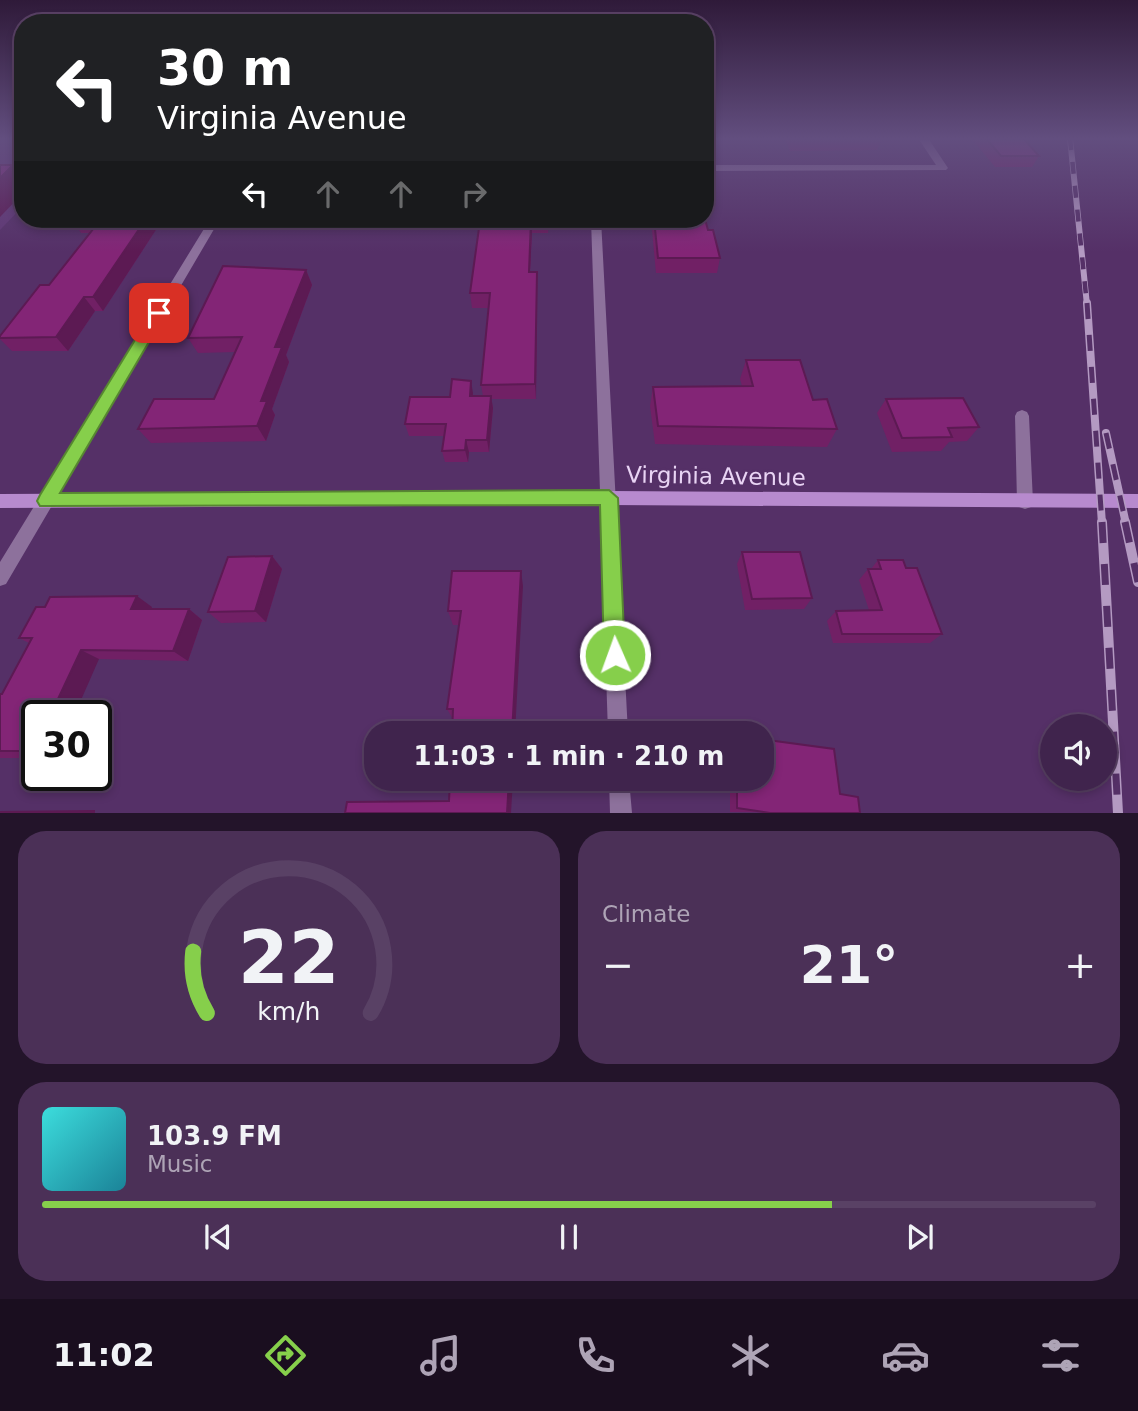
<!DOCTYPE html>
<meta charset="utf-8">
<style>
:root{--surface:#40244d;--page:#4b3057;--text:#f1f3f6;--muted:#aea4b6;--line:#594165;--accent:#86cf4b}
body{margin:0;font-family:"DejaVu Sans",sans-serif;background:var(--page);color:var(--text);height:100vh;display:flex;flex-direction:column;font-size:26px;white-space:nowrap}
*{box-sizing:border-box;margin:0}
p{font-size:23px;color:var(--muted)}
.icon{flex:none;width:38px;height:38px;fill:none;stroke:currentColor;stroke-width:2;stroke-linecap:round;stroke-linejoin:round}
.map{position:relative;height:813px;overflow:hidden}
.side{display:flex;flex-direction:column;gap:18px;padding:18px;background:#23142a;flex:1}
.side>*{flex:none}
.guide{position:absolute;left:14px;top:14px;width:700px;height:214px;border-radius:28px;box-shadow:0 4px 10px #0003,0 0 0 2px var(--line);background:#202124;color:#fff;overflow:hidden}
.controls{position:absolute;left:1040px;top:714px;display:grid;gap:14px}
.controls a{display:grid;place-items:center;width:77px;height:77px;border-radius:50%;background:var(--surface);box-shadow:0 4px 10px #0003,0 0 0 2px var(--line);font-size:35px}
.speed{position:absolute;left:21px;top:700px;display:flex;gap:14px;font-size:35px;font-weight:700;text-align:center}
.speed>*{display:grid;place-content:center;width:91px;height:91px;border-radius:50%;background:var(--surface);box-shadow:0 4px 10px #0003,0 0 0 2px var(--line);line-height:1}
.speed .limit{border:4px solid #111;border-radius:10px;background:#fff;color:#111}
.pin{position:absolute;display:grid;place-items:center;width:60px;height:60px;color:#fff;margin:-30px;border-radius:14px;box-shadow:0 4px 10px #0006}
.me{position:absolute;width:77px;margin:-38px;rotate:358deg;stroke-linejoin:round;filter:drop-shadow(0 0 5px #0008)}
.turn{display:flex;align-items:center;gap:24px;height:147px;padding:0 28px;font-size:32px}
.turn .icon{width:91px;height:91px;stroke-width:2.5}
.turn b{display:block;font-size:49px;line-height:60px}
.lanes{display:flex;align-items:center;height:66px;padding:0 28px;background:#0003;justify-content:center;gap:35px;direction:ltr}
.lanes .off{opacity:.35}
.big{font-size:52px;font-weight:600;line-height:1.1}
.side .tile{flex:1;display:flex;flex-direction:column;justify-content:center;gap:10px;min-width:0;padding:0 24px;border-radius:28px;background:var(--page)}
.side .dial{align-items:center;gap:0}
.dial svg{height:182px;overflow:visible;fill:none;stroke:var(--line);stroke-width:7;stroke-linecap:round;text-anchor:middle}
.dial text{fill:var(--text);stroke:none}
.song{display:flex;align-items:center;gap:21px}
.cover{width:84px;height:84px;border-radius:10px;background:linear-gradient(135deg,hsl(180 70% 55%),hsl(190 70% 35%))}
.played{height:7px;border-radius:4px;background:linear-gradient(90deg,var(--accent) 75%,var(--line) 75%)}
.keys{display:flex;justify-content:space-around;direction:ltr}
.heat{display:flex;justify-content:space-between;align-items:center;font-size:38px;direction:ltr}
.side .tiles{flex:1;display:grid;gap:18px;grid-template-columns:1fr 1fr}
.tile:last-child{grid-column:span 2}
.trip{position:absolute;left:364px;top:721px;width:410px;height:70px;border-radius:28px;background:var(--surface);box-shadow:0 4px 10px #0003,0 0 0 2px var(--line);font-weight:600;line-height:70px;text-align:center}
.dock{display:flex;height:112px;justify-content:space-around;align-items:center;background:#1a0e1f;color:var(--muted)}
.dock .icon{width:49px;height:49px}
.dock .current{color:var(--accent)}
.dock b{font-size:32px;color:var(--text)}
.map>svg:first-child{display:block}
</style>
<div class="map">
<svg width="1138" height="813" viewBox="0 0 1138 813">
<rect width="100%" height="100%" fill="#553067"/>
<path fill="#613775" d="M0,138H23V206L0,230Z"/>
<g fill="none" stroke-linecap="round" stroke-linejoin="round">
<path fill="#8d719c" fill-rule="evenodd" d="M918,138H928L948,168L946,170L705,171V165H936Z
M0,164H23V170H0Z
M210,219H220L6,584L0,586V562Z
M591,219H601L628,733H608Z
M1022,410L1027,412L1029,416L1033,502L1031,507L1025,509L1019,507L1017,502L1015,416L1017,412Z
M609,779H629L632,813H610Z"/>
<path fill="#b78ace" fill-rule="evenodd" d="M609,491L1138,494V508L609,505L0,508V494Z"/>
<defs>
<path id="rail-far2" d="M1070,138L1087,305"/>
<path id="rail-far1" d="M1087,303L1102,524
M1106,433L1126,524"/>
<path id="rail" d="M1102,522L1118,813
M1125,522L1138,582"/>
</defs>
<use href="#rail-far2" stroke="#b49ac2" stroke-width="6"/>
<use href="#rail-far1" stroke="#b49ac2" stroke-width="8"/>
<use href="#rail" stroke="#b49ac2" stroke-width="10"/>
<use href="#rail-far2" stroke="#553067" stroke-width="4.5" stroke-dasharray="12" stroke-linecap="butt"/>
<use href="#rail-far1" stroke="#553067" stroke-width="5" stroke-dasharray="16" stroke-linecap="butt"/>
<use href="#rail" stroke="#553067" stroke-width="7" stroke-dasharray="21" stroke-linecap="butt"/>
</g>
<path fill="#712065" d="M785,138H882L877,150L790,151Z
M971,138H1023L1039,156L1032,167H995Z
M72,219H163L103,311H95L68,351H12L0,339V336L49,285L90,233H81Z
M493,219H549L548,233H532L530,272L537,287L536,399H491L493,408L489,452H469L468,462H445L442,451L444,436H409L405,424L450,397L473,393V396H483L481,385L489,308H472L470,293L492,228Z
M651,219H705L708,230L720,258L717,273H656Z
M306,270L312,285L286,355L289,362L272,409L275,415L266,441L151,443L138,429L214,399L235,352L198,353L188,338Z
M746,360L813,400L837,429L827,447L655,444L650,406L653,387L742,386L740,379Z
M886,399L979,427L967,441L949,442L941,451L892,452L877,413Z
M742,552L812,598L804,609L745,610L737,564Z
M272,556L282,569L266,622L221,623L208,612Z
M878,560L906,568L942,634L930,643H833L827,621L836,611L869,610L859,580L868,569H871Z
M523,586L453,719L447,709L459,625H453L448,611Z
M152,607L151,609H189L202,620L188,661L99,659L37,716V758H0V694H2L29,643L19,638Z
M730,779H761L840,794L860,813L730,812Z"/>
<path fill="#5c1a53" d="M13,165L23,179V193L0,217V178Z
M146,219H163L103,311L93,297Z
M531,219L532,233L529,287V272Z
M306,270L312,285L286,355L289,362L272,409L275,415L266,441L257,426L261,401L275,347Z
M537,272V287L536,399L535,384Z
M84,297L95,311L68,351L56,337Z
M471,381L473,393L472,409L470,396Z
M491,396L493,408L489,452L487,440Z
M466,440L469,452L468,462L465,450Z
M272,556L282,569L266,622L255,611Z
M521,571L523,586L515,733H512Z
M137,596L152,607L146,620L131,609Z
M189,609L202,620L188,661L173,651Z
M81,650L99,659L74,716H50Z
M31,733L37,735V756L22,751Z
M509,779H513L511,813H507Z"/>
<path fill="#832576" stroke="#5c1a53" stroke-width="2" d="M986,138H1023L1039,156H1001Z
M0,165H13L0,178Z
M72,219H146L93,297H84L56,337L0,338V336L40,285H49L101,219Z
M493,219H531L529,272H537L535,384L481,385L490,293H470L479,228H492Z
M654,219H705L708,230H713L720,258H658Z
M223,266L306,270L275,347H282L261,401H267L257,426L138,429L154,399H214L242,337L188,338Z
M746,360H800L813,400L827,399L837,429L658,426L653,387L753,386Z
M452,379L471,381L470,396H491L487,440H466L465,450L442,451L446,424H405L410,397H450Z
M963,398L979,427L948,428L952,437L902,438L886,399Z
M742,552H800L812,598L752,599Z
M272,556L255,611L208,612L228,557Z
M878,560H903L906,568H917L942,634H842L836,611L882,610L868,569H881Z
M452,571H521L512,733H452L453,709H447L461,611H448Z
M137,596L131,609H189L173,651L81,650L50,716H37V733H31L22,751H0V694H2L32,638H19L36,607H45L50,597Z
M761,739L834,749L840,794L858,797L860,813H770L737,808V779H761Z
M450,779H509L507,813H345L347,802L449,801Z
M94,811V813H0V812Z"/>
<linearGradient id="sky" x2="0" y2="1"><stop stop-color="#2f1a39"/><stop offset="0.55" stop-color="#624e7f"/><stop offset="1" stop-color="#624e7f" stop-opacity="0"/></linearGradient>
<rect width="1138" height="252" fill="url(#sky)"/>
<path fill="#86cf4b" stroke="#578731" stroke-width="2" d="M159,308L166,313L60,493L609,490L618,498L625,655L622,662L615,665L607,662L604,655L600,505L40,506L37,501L40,495L154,309Z"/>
<g text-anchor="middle" stroke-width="5" stroke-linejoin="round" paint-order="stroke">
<g font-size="23" fill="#e9d4f4" stroke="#553067">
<text transform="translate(716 476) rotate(1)" y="8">Virginia Avenue</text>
</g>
</g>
</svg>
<div class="controls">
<a><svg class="icon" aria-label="sound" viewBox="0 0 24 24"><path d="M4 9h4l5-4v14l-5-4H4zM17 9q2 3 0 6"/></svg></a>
</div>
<div class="speed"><div class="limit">30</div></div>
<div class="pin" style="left:159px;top:313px;background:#d93025"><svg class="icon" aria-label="arrive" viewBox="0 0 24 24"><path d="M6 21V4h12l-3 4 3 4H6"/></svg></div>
<svg class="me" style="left:615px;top:655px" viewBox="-20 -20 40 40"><circle r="17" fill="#86cf4b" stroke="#fff" stroke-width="3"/><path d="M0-11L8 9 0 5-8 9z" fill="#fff"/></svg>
<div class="trip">11:03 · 1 min · 210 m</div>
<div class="guide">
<div class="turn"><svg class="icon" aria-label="left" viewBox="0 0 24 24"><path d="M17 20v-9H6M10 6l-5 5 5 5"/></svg><div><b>30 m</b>Virginia Avenue</div></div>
<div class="lanes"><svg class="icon" aria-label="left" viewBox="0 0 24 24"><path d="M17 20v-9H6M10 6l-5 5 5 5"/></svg><svg class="icon off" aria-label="ahead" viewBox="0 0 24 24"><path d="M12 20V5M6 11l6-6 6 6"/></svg><svg class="icon off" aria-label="ahead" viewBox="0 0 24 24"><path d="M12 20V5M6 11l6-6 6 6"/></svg><svg class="icon off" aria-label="right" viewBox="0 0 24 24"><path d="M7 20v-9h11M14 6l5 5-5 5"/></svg></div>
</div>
</div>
<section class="side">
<div class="tiles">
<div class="tile dial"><svg viewBox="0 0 100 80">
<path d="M14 69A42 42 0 1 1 86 69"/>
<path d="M14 69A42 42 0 0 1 8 42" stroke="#86cf4b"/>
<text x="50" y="56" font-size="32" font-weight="700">22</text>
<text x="50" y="72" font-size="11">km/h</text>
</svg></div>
<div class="tile"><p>Climate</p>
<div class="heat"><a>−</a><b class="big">21°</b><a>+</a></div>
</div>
<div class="tile">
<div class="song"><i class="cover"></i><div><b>103.9 FM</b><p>Music</p></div></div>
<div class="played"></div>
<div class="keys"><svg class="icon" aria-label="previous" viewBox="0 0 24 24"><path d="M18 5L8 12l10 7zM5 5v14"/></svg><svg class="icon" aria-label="pause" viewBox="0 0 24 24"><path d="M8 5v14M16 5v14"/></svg><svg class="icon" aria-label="next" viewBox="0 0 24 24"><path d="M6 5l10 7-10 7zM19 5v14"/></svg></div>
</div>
</div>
</section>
<nav class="dock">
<b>11:02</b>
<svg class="icon current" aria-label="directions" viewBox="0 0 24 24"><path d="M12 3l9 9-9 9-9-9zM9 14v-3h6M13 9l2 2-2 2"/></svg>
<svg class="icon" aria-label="music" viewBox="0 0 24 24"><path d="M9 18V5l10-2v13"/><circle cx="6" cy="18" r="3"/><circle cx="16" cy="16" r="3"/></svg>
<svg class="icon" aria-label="phone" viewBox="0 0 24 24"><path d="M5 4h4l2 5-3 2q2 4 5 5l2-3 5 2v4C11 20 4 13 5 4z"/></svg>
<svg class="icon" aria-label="climate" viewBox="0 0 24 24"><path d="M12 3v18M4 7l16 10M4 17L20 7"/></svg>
<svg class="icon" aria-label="car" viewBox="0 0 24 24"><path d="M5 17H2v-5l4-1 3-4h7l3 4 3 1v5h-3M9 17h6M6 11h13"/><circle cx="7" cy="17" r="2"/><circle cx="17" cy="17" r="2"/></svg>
<svg class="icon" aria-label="filters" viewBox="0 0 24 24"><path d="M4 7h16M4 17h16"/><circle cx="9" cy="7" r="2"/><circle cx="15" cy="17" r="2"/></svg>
</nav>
